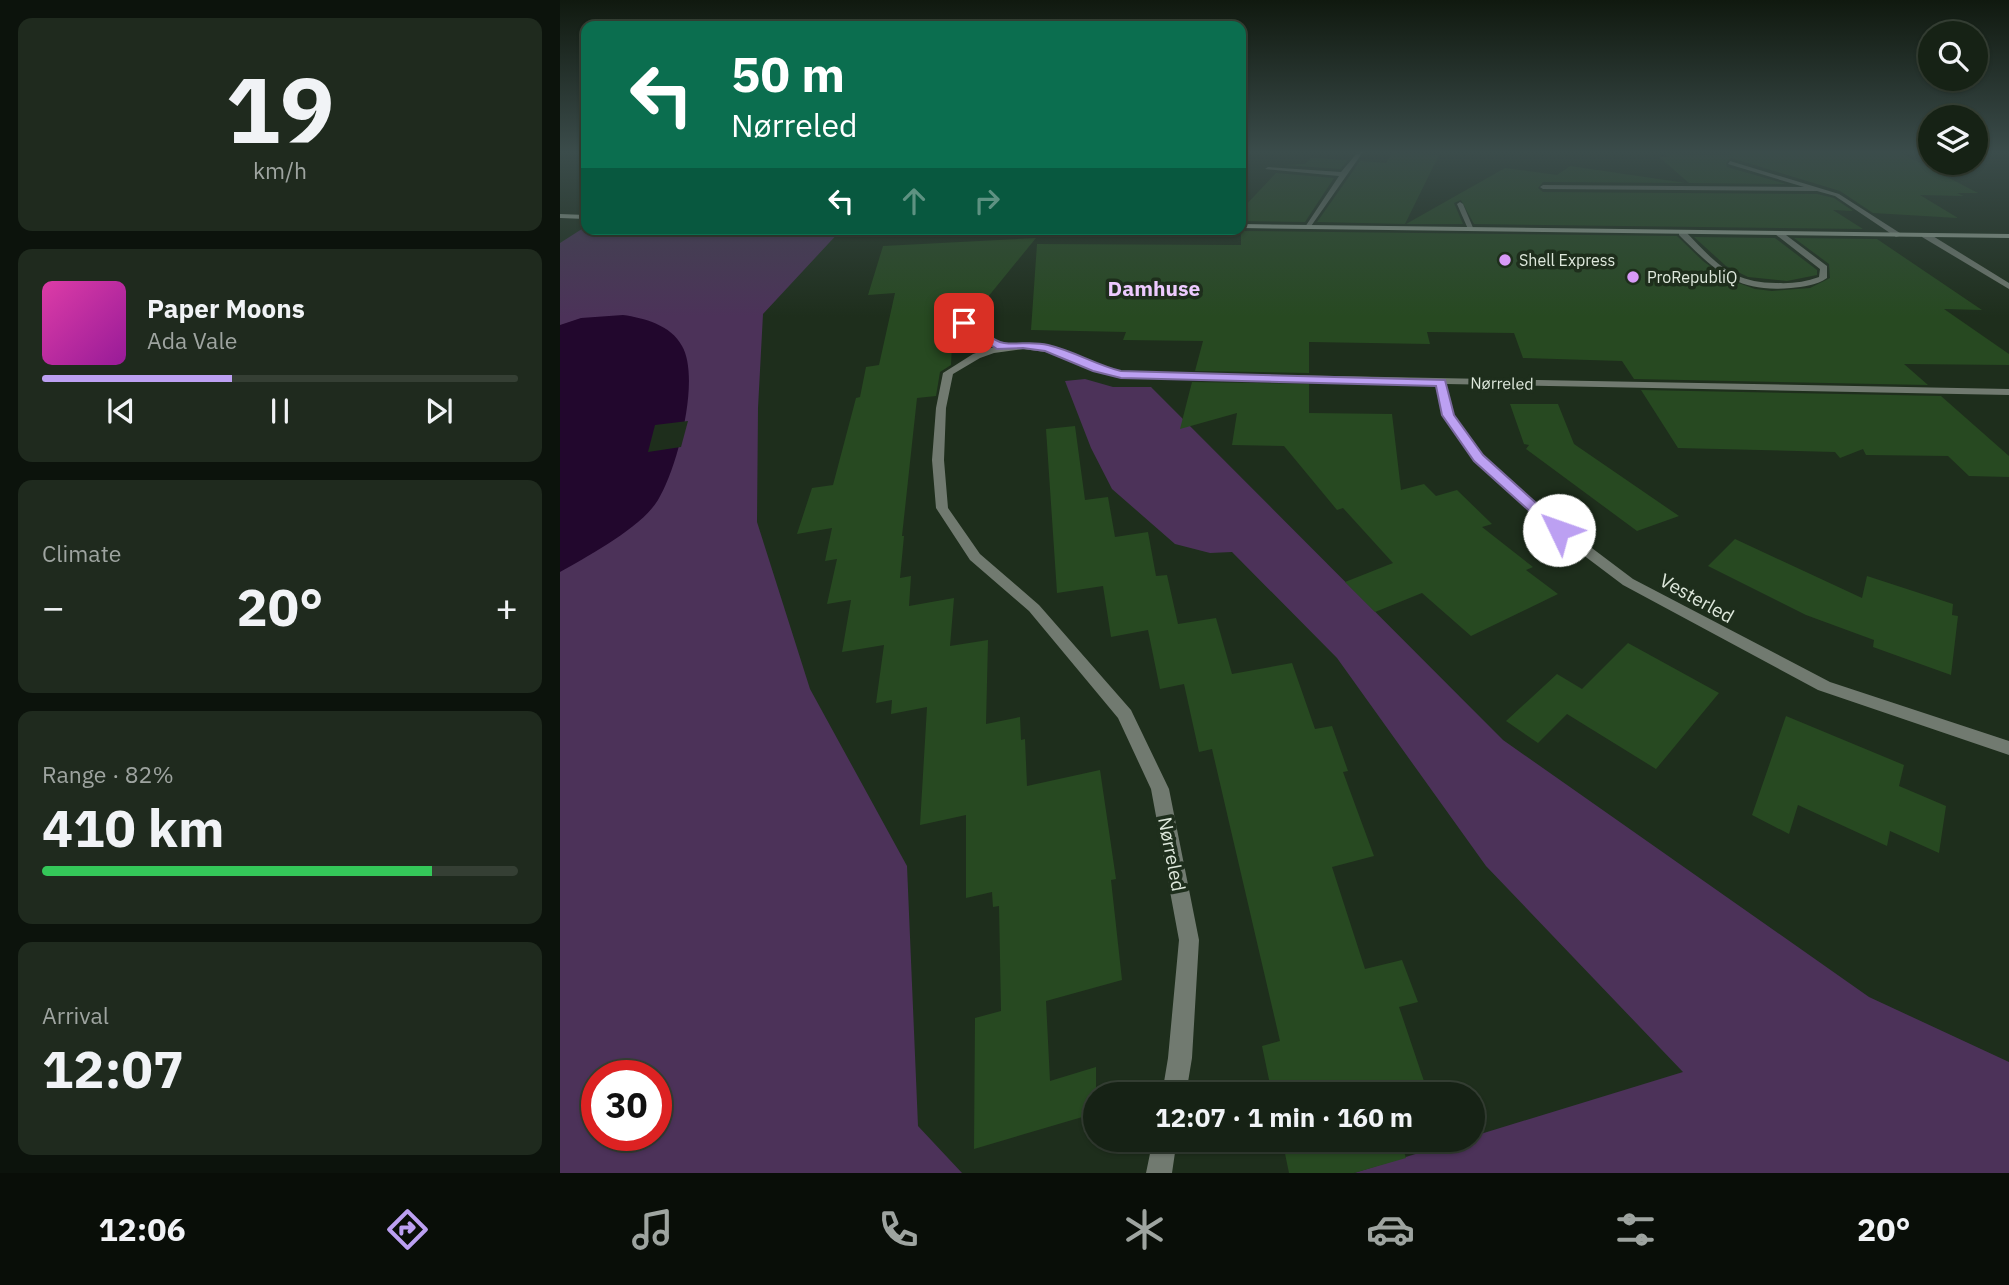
<!DOCTYPE html>
<meta charset="utf-8">
<style>
:root{--surface:#162215;--page:#1f2a1e;--text:#f1f3f6;--muted:#9ea4a0;--line:#353f34;--accent:#bca0f2}
body{margin:0;font-family:"IBM Plex Sans",sans-serif;background:var(--page);color:var(--text);height:100vh;display:flex;flex-direction:column;font-size:26px;white-space:nowrap}
*{box-sizing:border-box;margin:0}
p{font-size:23px;color:var(--muted)}
.icon{flex:none;width:38px;height:38px;fill:none;stroke:currentColor;stroke-width:2;stroke-linecap:round;stroke-linejoin:round}
.map{position:relative;flex:1;overflow:hidden}
.side{display:flex;flex-direction:column;gap:18px;padding:18px;background:#0c130c;width:560px}
.side>*{flex:none}
.guide{position:absolute;left:21px;top:21px;width:665px;height:214px;border-radius:14px;box-shadow:0 2px 5px #0004,0 0 0 2px var(--line);background:#0b6e4f;color:#fff;overflow:hidden}
.buttons{position:absolute;left:1358px;top:21px;display:grid;gap:14px}
.buttons a{display:grid;place-items:center;width:70px;height:70px;border-radius:50%;background:var(--surface);box-shadow:0 2px 5px #0004,0 0 0 2px var(--line);font-size:35px}
.speed{position:absolute;left:21px;top:1060px;display:flex;gap:14px;font-size:35px;font-weight:700;text-align:center}
.speed>*{display:grid;place-content:center;width:91px;height:91px;border-radius:50%;background:var(--surface);box-shadow:0 2px 5px #0004,0 0 0 2px var(--line);line-height:1}
.speed .limit{border:10px solid #d22;background:#fff;color:#111}
.pin{position:absolute;display:grid;place-items:center;width:60px;height:60px;color:#fff;margin:-30px;border-radius:14px;box-shadow:0 4px 10px #0006}
.me{position:absolute;width:77px;margin:-38px;rotate:312deg;stroke-linejoin:round;filter:drop-shadow(0 0 5px #0008)}
.turn{display:flex;align-items:center;gap:24px;height:147px;padding:0 35px;font-size:32px}
.turn .icon{width:91px;height:91px;stroke-width:2.5}
.turn b{display:block;font-size:49px;line-height:60px}
.lanes{display:flex;align-items:center;height:66px;padding:0 35px;background:#0003;justify-content:center;gap:35px;direction:ltr}
.lanes .off{opacity:.35}
.big{font-size:52px;font-weight:700;line-height:1.1}
.side .widget{flex:1;display:flex;flex-direction:column;justify-content:center;gap:10px;min-width:0;padding:0 24px;border-radius:14px;background:var(--page)}
.side .dial{align-items:center;gap:0}
.dial b{font-size:91px;line-height:1}
.song{display:flex;align-items:center;gap:21px}
.cover{width:84px;height:84px;border-radius:10px;background:linear-gradient(135deg,hsl(320 70% 55%),hsl(300 70% 35%))}
.played{height:7px;border-radius:4px;background:linear-gradient(90deg,var(--accent) 40%,var(--line) 40%)}
.keys{display:flex;justify-content:space-around;direction:ltr}
.heat{display:flex;justify-content:space-between;align-items:center;font-size:38px;direction:ltr}
.charge{height:10px;border-radius:5px;background:linear-gradient(90deg,#34c759 82%,var(--line) 0)}
.trip{position:absolute;left:523px;top:1082px;width:402px;height:70px;border-radius:35px;background:var(--surface);box-shadow:0 2px 5px #0004,0 0 0 2px var(--line);font-weight:700;line-height:70px;text-align:center}
.dock{display:flex;height:112px;justify-content:space-around;align-items:center;background:#090e08;color:var(--muted)}
.dock .icon{width:49px;height:49px}
.dock .on{color:var(--accent)}
.dock b{font-size:32px;color:var(--text)}
main{display:flex;flex:1;min-height:0}
.map>svg:first-child{display:block}
</style>
<main>
<section class="side">
<div class="widget dial"><b>19</b><p>km/h</p></div>
<div class="widget">
<div class="song"><i class="cover"></i><div><b>Paper Moons</b><p>Ada Vale</p></div></div>
<div class="played"></div>
<div class="keys"><svg class="icon" aria-label="previous" viewBox="0 0 24 24"><path d="M18 5L8 12l10 7zM5 5v14"/></svg><svg class="icon" aria-label="pause" viewBox="0 0 24 24"><path d="M8 5v14M16 5v14"/></svg><svg class="icon" aria-label="next" viewBox="0 0 24 24"><path d="M6 5l10 7-10 7zM19 5v14"/></svg></div>
</div>
<div class="widget"><p>Climate</p>
<div class="heat"><a>−</a><b class="big">20°</b><a>+</a></div>
</div>
<div class="widget"><p>Range · 82%</p><b class="big">410 km</b><div class="charge"></div></div>
<div class="widget"><p>Arrival</p><b class="big">12:07</b></div>
</section>
<div class="map">
<svg width="1449" height="1173" viewBox="0 0 1449 1173">
<rect width="100%" height="100%" fill="#1e2e1c"/>
<path fill="#4c3259" fill-rule="evenodd" d="M25,227L282,229L203,314L198,408L197,522L250,689L347,866L358,1126L402,1173H0V243ZM37,1076H96V1136H37Z
M525,379L553,387H591L943,740L1309,997L1449,1062V1173H794L904,1139H914V1136L1123,1072L926,866L777,658L672,552L650,553L615,544L552,489L531,448L505,381Z"/>
<path fill="#22072d" d="M63,315C84,318 111,325 122,346C141,379 117,469 98,500C81,528 28,556 0,572V325L21,318Z"/>
<path fill="#1e2e1c" d="M128,421L121,447L88,452L95,425Z"/>
<path fill="#274921" d="M833,152L879,155L845,224L757,222L800,161L826,163Z
M1170,152H1339L1418,193H1397L1404,196L1360,195L1398,218L1313,213L1280,191L1171,158L1166,163L1167,167L1226,184L1129,183L1099,157H1108L1105,154L1171,155Z
M751,158L788,160L780,169L723,165L745,164Z
M1010,166L1126,183L983,182L978,188L983,192L1257,194L1274,198L1293,211L1273,210L1303,229L914,224L901,200L894,203L903,224H846L945,168L997,175Z
M716,173L774,178L745,222L681,221V210Z
M681,231L1117,236L1143,261L1167,279L1195,289L1212,291L1250,288L1270,278L1269,264L1234,238L1317,239L1422,310L1384,309L1449,354V365L1344,364L1368,385L1074,379L1062,361L963,358L954,333L867,332L870,344L749,342V373L635,371L643,341L563,340L566,332L471,330L477,244L681,245Z
M1134,237L1215,238L1257,270V275L1227,281L1188,277L1166,266Z
M476,238L410,319L405,296L393,294L398,326L402,329L392,342L391,365L380,372L376,396L357,398L342,536H344L340,578L351,576L349,606L394,598L390,646L428,640L426,724L460,717L461,740L465,739L467,786L540,770L556,879L551,880L562,980L486,1001L490,1081L536,1067V1113L414,1149L415,1018L441,1011L439,906L433,907L432,892L406,898V815L360,825L367,707L331,714L332,700L316,703L324,645L282,652L291,600L267,604L277,559L265,561L272,528L237,534L252,488L273,485L296,398L300,397L306,367L319,365L335,293L308,295L323,246Z
M632,382L749,384V413L832,414L841,490L864,484L876,496L897,490L932,524L922,527L973,567L966,570L998,594L911,636L862,593L815,612L785,582L833,563L783,508L777,510L724,446L672,445L677,413L620,429Z
M1081,390L1381,396L1449,456V477L1409,476L1388,456L1306,455L1303,449L1280,458L1275,452L1118,448Z
M950,404H998L1014,444L1119,516L1077,531L966,449L969,445L964,444Z
M515,426L525,500L548,497L555,537L588,532L596,576L607,575L618,624L656,618L672,674L732,663L755,729L772,726L788,771L783,772L814,856L772,867L805,969L842,960L858,1002L839,1007L866,1087L844,1094H712L702,1046L720,1041L652,749L639,752L624,684L600,689L588,630L551,637L543,586L497,593L486,429Z
M1175,539L1302,598L1307,576L1393,604L1392,615L1398,616L1391,675L1313,647L1314,640L1246,615L1148,566Z
M1068,643L1159,693L1096,769L1007,714L978,743L946,721L997,674L1022,689Z
M1226,716L1344,765L1339,786L1386,806L1379,853L1330,831L1327,846L1238,805L1229,834L1192,815Z
M722,1139H840L846,1158L794,1173H729Z"/>
<g fill="none" stroke-linecap="round" stroke-linejoin="round">
<path fill="#717a70" fill-rule="evenodd" d="M900,202L903,204L914,230L908,229L897,204Z
M1119,231H1125C1154,261 1171,283 1216,283C1231,284 1245,282 1259,277L1260,269L1215,234L1222,232L1267,266V278C1257,285 1243,287 1231,288C1176,293 1156,271 1119,235Z"/>
<path fill="#717a70" fill-rule="evenodd" d="M798,152H803L749,229L745,227L779,176L705,169L708,167L781,172Z
M1170,161L1279,194L1343,235L1336,237L1275,196L1257,191L983,189L980,187L983,185L1244,187L1168,164Z
M1362,233H1368L1449,283V289L1362,237Z
M395,295L402,297L408,322L443,345L463,343L495,348L562,372L1449,389V395L886,384L893,415L923,456L1004,527L1073,579L1270,682L1449,741V755L1258,690L1063,585L994,533L915,460L883,415L876,384L561,378L493,353L463,349L434,353L420,358L393,374L386,408L384,460L388,508L420,554L479,605L571,710L609,789L639,940L632,1058L626,1094H602L608,1058L619,940L591,789L558,718L469,611L410,560L376,508L372,460L376,408L383,373L413,354L434,347L401,325Z
M593,1139H617L612,1173H586Z"/>
<path fill="#9aa798" fill-rule="evenodd" d="M0,214L26,215V219L0,218Z
M681,224L1449,234V238L681,228Z"/>
</g>
<linearGradient id="sky" x2="0" y2="1"><stop stop-color="#10190f"/><stop offset="0.48" stop-color="#3b4c4b"/><stop offset="1" stop-color="#3b4c4b" stop-opacity="0"/></linearGradient>
<rect width="1449" height="317" fill="url(#sky)"/>
<path fill="#bca0f2" stroke="#7a689d" stroke-width="2" d="M401,321C417,320 428,341 444,343C459,345 472,341 488,345C514,351 536,365 561,371L885,380L894,415L923,455L1006,530L999,534L994,533L914,461L882,415L876,386L561,378L533,371L485,351L463,348L437,349L401,325Z"/>
<g fill="#d89af8" stroke="#1e2e1c" stroke-width="2.5">
<circle cx="945" cy="260" r="7"/>
<circle cx="1073" cy="277" r="7"/>
</g>
<g text-anchor="middle" stroke-width="7" stroke-linejoin="round" paint-order="stroke">
<g font-size="16" fill="#dee8dc" stroke="#1e2e1c" text-anchor="start">
<text x="959" y="266">Shell Express</text>
<text x="1087" y="283">ProRepubliQ</text>
</g>
<g font-size="16" fill="#dee8dc" stroke="#1e2e1c">
<text transform="translate(942 383) rotate(1)" y="6">Nørreled</text>
</g>
<g font-size="19" fill="#dee8dc" stroke="#1e2e1c">
<text transform="translate(1137 598) rotate(29)" y="7">Vesterled</text>
<text transform="translate(612 854) rotate(79)" y="7">Nørreled</text>
</g>
<g font-size="21" font-weight="bold" fill="#edcaff" stroke="#1e2e1c">
<text x="594" y="296">Damhuse</text>
</g>
</g>
</svg>
<div class="buttons">
<a><svg class="icon" aria-label="search" viewBox="0 0 24 24"><circle cx="10" cy="10" r="6"/><path d="M15 15l6 6"/></svg></a>
<a><svg class="icon" aria-label="layers" viewBox="0 0 24 24"><path d="M12 4l9 5-9 5-9-5zM3 14l9 5 9-5"/></svg></a>
</div>
<div class="speed"><div class="limit">30</div></div>
<div class="pin" style="left:404px;top:323px;background:#d93025"><svg class="icon" aria-label="arrive" viewBox="0 0 24 24"><path d="M6 21V4h12l-3 4 3 4H6"/></svg></div>
<svg class="me" style="left:999px;top:530px" viewBox="-20 -20 40 40"><circle r="19" fill="#fff"/><path d="M0-13L10 11 0 6-10 11z" fill="#bca0f2"/></svg>
<div class="trip">12:07 · 1 min · 160 m</div>
<div class="guide">
<div class="turn"><svg class="icon" aria-label="left" viewBox="0 0 24 24"><path d="M17 20v-9H6M10 6l-5 5 5 5"/></svg><div><b>50 m</b>Nørreled</div></div>
<div class="lanes"><svg class="icon" aria-label="left" viewBox="0 0 24 24"><path d="M17 20v-9H6M10 6l-5 5 5 5"/></svg><svg class="icon off" aria-label="ahead" viewBox="0 0 24 24"><path d="M12 20V5M6 11l6-6 6 6"/></svg><svg class="icon off" aria-label="right" viewBox="0 0 24 24"><path d="M7 20v-9h11M14 6l5 5-5 5"/></svg></div>
</div>
</div>
</main>
<nav class="dock">
<b>12:06</b>
<svg class="icon on" aria-label="directions" viewBox="0 0 24 24"><path d="M12 3l9 9-9 9-9-9zM9 14v-3h6M13 9l2 2-2 2"/></svg>
<svg class="icon" aria-label="music" viewBox="0 0 24 24"><path d="M9 18V5l10-2v13"/><circle cx="6" cy="18" r="3"/><circle cx="16" cy="16" r="3"/></svg>
<svg class="icon" aria-label="phone" viewBox="0 0 24 24"><path d="M5 4h4l2 5-3 2q2 4 5 5l2-3 5 2v4C11 20 4 13 5 4z"/></svg>
<svg class="icon" aria-label="climate" viewBox="0 0 24 24"><path d="M12 3v18M4 7l16 10M4 17L20 7"/></svg>
<svg class="icon" aria-label="car" viewBox="0 0 24 24"><path d="M5 17H2v-5l4-1 3-4h7l3 4 3 1v5h-3M9 17h6M6 11h13"/><circle cx="7" cy="17" r="2"/><circle cx="17" cy="17" r="2"/></svg>
<svg class="icon" aria-label="filters" viewBox="0 0 24 24"><path d="M4 7h16M4 17h16"/><circle cx="9" cy="7" r="2"/><circle cx="15" cy="17" r="2"/></svg>
<b>20°</b>
</nav>
